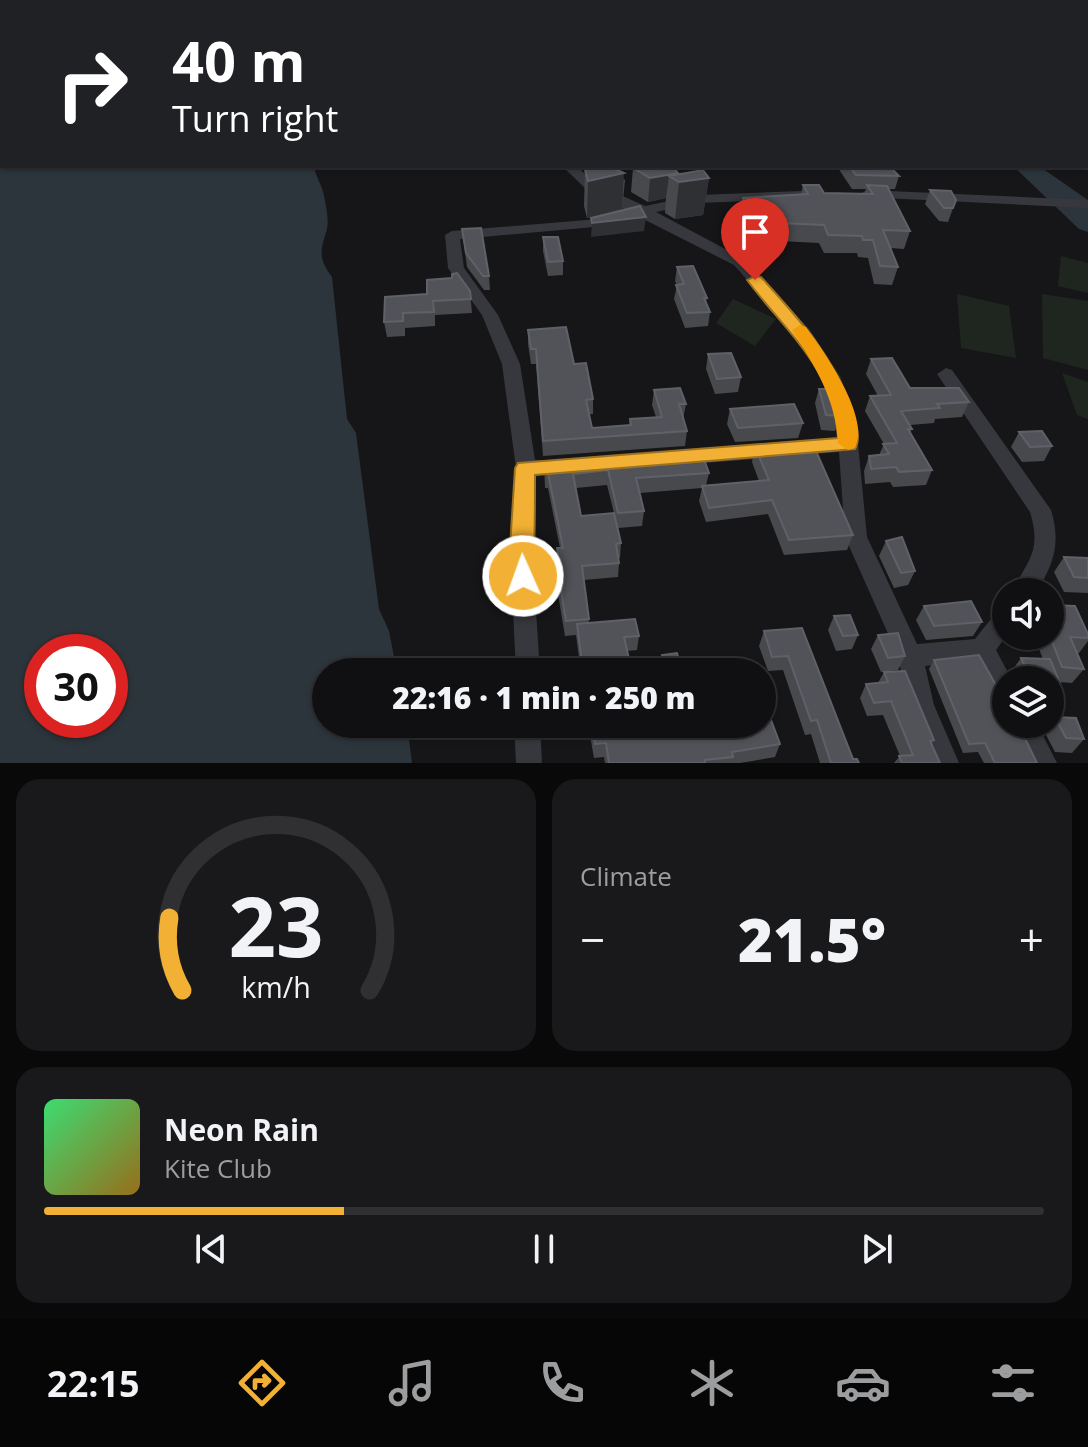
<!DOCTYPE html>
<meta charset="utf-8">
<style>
:root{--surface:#101012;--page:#19191b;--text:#f1f3f6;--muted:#9c9d9f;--line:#303032;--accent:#f2b134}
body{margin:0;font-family:"Open Sans",sans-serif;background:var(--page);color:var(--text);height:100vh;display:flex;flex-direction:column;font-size:30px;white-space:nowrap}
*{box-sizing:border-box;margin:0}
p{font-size:26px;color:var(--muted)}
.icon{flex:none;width:44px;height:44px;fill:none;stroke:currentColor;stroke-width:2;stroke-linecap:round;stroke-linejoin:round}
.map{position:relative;height:763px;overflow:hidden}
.drawer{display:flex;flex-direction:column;gap:16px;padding:16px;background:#09090a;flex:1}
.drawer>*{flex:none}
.banner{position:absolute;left:0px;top:0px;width:1088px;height:168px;box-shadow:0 2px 6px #0004,0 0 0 2px var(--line);background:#202124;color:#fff;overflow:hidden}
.tools{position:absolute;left:992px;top:578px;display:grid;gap:16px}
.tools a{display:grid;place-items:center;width:72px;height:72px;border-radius:50%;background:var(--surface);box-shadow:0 2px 6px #0004,0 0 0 2px var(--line);font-size:40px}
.speed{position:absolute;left:24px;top:634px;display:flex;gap:16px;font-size:40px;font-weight:700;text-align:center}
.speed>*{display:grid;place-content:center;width:104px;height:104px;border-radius:50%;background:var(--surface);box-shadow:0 2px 6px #0004,0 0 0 2px var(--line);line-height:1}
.speed .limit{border:12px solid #d22;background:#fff;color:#111}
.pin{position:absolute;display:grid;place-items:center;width:68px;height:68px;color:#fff;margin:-82px -34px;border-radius:50% 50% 50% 0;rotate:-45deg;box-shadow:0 0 8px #0007}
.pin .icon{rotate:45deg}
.me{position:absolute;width:88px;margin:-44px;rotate:358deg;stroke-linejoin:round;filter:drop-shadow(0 0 6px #0008)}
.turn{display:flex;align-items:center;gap:28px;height:168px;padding:0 40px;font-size:36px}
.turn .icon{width:104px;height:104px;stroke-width:2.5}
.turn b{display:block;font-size:56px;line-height:68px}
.big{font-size:60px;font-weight:800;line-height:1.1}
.drawer .tile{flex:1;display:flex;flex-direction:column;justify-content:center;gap:12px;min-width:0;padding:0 28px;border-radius:24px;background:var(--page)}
.drawer .dial{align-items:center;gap:0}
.dial svg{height:208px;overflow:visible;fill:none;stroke:var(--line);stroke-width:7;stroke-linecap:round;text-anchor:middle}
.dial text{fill:var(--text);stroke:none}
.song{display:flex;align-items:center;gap:24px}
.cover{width:96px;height:96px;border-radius:12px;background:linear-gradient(135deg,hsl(140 70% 55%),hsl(40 70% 35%))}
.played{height:8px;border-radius:4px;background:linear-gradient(90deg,var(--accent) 30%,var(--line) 30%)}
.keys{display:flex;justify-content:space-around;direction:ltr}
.heat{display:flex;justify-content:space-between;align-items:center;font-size:44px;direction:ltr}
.drawer .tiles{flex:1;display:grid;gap:16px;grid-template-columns:1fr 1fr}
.tile:last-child{grid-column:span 2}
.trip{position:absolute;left:312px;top:658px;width:464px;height:80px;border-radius:40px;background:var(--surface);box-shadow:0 2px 6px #0004,0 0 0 2px var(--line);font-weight:800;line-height:80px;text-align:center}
.dock{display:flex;height:128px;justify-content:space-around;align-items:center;background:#060607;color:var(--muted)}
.dock .icon{width:56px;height:56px}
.dock .selected{color:var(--accent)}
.dock b{font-size:36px;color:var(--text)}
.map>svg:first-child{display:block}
</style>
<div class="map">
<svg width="1088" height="763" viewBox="0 0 1088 763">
<rect width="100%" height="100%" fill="#161618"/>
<path fill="#1e261f" d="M1061,256L1088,263V293L1058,286Z
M957,294L1009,306L1016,358L961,348Z
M1042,294L1088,301V370L1043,358Z
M733,299L776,319L755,346L716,323Z
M1062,373L1088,382V419L1077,415Z"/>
<path fill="#2c353c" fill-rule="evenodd" d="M0,0H292L2,2V166H314C316,178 322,185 324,196C326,205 329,220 327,229C321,250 317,257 332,277L347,419L356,433L379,609L389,631L397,672H326V724H407L412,763H0ZM42,652H110V720H42Z
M1015,166H1039L1088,200V226L1074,209Z"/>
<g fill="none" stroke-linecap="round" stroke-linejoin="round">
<path fill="#2c353c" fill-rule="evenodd" d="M838,0H856L857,2H839Z
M1013,166H1039L1088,211V232L1079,229Z"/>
<path fill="#37383d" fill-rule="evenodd" d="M480,0H490L491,2H481Z
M562,166H576L598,185L645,206L698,195L801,191L808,195L801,199L698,203L656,212L744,259L810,330L841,378L856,423L867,537L917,644L975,639L998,610L1006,607V636L996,650L1012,680H1006V705L997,701L975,661L925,666L934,705L959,763H932L908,705L898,656L845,537L839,452L680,465L673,463L670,458L673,453L680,451L839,438L838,423L823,378L798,337L734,265L588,191Z
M867,190L1088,200V208L862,197L860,194Z
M611,218L618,222L616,225L460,239L464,268L498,315L520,364L535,460L573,461L576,466L573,471L536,475L532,548L540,672H516L510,548L516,468L502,364L482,315L448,268L445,235L452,231Z
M946,368L952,370L1051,510C1061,543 1054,564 1036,592H1012C1028,559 1042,552 1030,512L937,374Z
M514,724H540L542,763H516Z
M1010,724H1037L1057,763H1030Z"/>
<path fill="#53555c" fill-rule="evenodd" d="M1086,121H1088V131H1086Z"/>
</g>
<path fill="#47494d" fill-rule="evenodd" d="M906,0H1088V56H1086V2H908Z
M1086,76L1088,78V104H1086Z
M1086,130L1088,132V164H1086Z
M583,166H608L625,180L622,210L587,218L584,206L585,170L583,168Z
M838,166H889L899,176L895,189H888L910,231L904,249L890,248L898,267L892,285L874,284L868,258L858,257L857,253H824L819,243L780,241L778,247H748L740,215L743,198L801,194L803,185L824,193L864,194L866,189H852L838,168Z
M633,168L678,173V174L709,178L703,215L675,219L665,213L666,198L648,202L631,192Z
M930,190L956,200L948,222L939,221L925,204Z
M462,229L489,276L490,290H484L467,267Z
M543,237L563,261V275L548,276L543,251Z
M677,267L707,298L706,302L710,312L708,326L685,328L674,299L677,285L675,281Z
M470,291L472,313L435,315V326L405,328V336L387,337L384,322L385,297Z
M528,330L574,364L593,399V414H589L592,428L629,426L630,419L656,417L652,405L654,390L686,404L683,419L687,431L685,446L543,456L536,364H531L528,344Z
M708,354L741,377L738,392L715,394L706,369Z
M871,359L910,388L969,402L962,417L935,419L934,423L910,425L912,429L910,433L932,470L926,485L893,487L890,482L865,484L864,471L869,456L879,455L884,444L865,411L870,396H878L866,374Z
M819,389L840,416L835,431L821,430L815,403Z
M730,409L803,423L798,438L735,442L727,424Z
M1019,432L1052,446L1044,461L1022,462L1011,447Z
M755,447L853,535L847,550L784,555L768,514L706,522L699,501L702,488L640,493L644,511L642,526L618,528L621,543L620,558H618L619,563L618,577L584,580L589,623L639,636L637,650L627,651L629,659L627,672H581L576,635L565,636L556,582L557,548H560L548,488H545L544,462L709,473L706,485L759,481L752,462ZM607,485L614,513L581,516L576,488Z
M886,541L915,571L908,585L894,588L879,556Z
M1064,557L1088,558V593L1064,592L1054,572Z
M924,606L982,622L973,636L926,640L916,620Z
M834,616L858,635L852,649L836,651L828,630Z
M802,628L853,759L859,763H820L811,734L805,735L783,670L768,671L759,646L764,631Z
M1088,634V641L1079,653H1077L1084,669L1072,683L1059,682L1050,695V680H1011L1013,677L1011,672L1021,658L1043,659L1034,636Z
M878,635L905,656L898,670L881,672L871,649Z
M662,655L682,672H661L660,669Z
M934,660L1001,694L1006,724L1025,740L1037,763H984L978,752L963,753L929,669Z
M884,672L934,740L932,744L940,763H894L900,756L883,715L867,716L860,698L866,684L878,683Z
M1055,717L1084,739L1072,753L1055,752L1044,731Z
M588,724H718V726L726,730L745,728L744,724H762L780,744L775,757L740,763H605L604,757L594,758Z"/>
<path fill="#2f3033" d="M624,173L622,210L587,218L588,181Z
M678,173L677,181L669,176L666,198L648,202L650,178Z
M709,178L703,215L675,219L679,182Z
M646,217L644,231L591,237L592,223Z"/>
<path fill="#525359" stroke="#5f6168" stroke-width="2" d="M920,0H1088V45H1086V2H922Z
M1086,76L1088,78V92H1086Z
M1086,130L1088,132V151L1086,150Z
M604,166H608L624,173L588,181L585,170Z
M650,166H672L678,173L650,178L633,168Z
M849,166H889L899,176L856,175Z
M703,170L709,178L679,182L669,176Z
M803,185H819L824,193L873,194L867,185L887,186L910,231L883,230L898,267L880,266L873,240H863L862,236L828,235L824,225L779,223L782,229L751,230L743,198L808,194Z
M930,190L951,191L956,200L953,208H944Z
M640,206L646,217L592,223L591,218Z
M481,228L489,276H483L466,253L462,229Z
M543,237H558L563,261L548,262Z
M693,266L707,298H704L710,312L687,313L676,285L684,284L677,267Z
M457,273L470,291L471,299L433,301L434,312L403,313V321L384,322L385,297L427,294V280L452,278V274Z
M566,327L574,364L586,363L593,399L586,400L592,428L631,425L630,419L662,417L654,390L680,388L686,404H679L687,431L543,441L536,349H531L528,330Z
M731,353L741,377L717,379L708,354Z
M892,358L910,388H959L969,402L937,404L940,408L901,411L912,429H908L932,470L899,472L896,467L871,469L869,456L889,454L883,444L897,443L870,396L891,395L871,359Z
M819,389H833L840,416L826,415Z
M794,404L803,423L738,428L730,409Z
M1042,431L1052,446L1030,447L1019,432Z
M812,442L853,535L789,540L772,500L709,508L702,486L769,480L755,447Z
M701,451L709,473L636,478L644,511L618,513L608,470L573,474L581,516L614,513L621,543L616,544L619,563L582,566L589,619L566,621L557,567H560L557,548H563L548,473H545L544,462Z
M902,537L915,571L901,573L886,541Z
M1064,557L1088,558V578L1074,577Z
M971,601L982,622L934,626L924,606Z
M1050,605L1075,606L1088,634V638L1070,637L1084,669L1062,667L1050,636Z
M850,615L858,635L843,636L834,616Z
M635,619L639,636L624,637L629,659L582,663L577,624Z
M802,628L853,759H857L859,763H831L817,720L811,721L788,656L772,657L764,631Z
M898,633L905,656L888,658L878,635Z
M677,653L682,672H667L662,655Z
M979,655L1001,694L1006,695V724H1018L1037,763H995L985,743L969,744L934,660Z
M1021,658L1050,659L1060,683L1050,682V680H1019V669L1025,666Z
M905,671L934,740L930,741L940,763H902L899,756L913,755L891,701L874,703L866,684L888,682L884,672Z
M762,696L780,744L732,752L733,757L705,760V763H609L606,743L595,744L592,724H718V726H725L726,730L754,727L753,724H762Z
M1055,717L1076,718L1084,739L1066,738Z"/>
<path fill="#f2b134" stroke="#9d7322" stroke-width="2" d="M755,276L761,277C798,318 833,355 851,408C855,420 862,437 855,449L535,475C535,493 535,574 531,583L523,585L515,583L510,548L515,468L518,463L838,438C834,368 786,332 747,280Z"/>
<path fill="#f59e0b" d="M800,325L806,327C824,352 871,417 855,448L848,450L838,443C836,399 815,366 792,330Z"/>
</svg>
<div class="tools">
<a><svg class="icon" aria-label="sound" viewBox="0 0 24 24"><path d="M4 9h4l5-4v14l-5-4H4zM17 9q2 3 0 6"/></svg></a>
<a><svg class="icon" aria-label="layers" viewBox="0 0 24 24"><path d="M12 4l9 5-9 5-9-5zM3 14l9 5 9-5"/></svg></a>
</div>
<div class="speed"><div class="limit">30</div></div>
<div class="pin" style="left:755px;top:280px;background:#d93025"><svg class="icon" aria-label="arrive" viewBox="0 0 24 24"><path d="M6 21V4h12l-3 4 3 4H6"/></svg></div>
<svg class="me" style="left:523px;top:576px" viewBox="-20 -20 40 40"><circle r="17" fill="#f2b134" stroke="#fff" stroke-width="3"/><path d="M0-11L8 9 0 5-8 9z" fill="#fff"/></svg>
<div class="trip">22:16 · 1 min · 250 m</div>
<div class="banner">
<div class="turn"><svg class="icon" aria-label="right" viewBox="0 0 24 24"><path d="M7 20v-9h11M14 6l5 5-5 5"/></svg><div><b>40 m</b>Turn right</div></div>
</div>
</div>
<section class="drawer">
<div class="tiles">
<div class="tile dial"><svg viewBox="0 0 100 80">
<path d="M14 69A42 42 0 1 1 86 69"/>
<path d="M14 69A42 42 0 0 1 9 41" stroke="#f2b134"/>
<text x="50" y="56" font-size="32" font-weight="700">23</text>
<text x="50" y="72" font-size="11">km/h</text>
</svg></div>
<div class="tile"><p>Climate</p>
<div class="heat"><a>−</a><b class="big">21.5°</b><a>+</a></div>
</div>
<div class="tile">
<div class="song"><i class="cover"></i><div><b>Neon Rain</b><p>Kite Club</p></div></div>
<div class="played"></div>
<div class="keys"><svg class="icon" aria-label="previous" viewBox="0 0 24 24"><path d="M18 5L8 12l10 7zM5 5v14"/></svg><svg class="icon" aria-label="pause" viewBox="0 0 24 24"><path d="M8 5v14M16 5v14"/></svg><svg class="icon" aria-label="next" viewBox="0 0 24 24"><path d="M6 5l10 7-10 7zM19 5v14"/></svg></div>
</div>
</div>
</section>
<nav class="dock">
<b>22:15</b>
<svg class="icon selected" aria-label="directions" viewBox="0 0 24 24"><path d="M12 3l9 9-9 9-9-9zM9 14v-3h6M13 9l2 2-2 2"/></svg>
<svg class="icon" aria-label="music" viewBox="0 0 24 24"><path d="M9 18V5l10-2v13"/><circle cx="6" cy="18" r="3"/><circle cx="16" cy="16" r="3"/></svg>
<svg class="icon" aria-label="phone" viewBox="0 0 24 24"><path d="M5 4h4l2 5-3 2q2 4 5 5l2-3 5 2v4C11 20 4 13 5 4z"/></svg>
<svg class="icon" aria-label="climate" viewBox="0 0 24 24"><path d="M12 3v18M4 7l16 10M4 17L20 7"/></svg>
<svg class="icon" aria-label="car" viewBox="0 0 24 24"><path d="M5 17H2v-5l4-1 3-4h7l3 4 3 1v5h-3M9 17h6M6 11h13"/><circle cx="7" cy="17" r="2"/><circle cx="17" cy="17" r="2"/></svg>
<svg class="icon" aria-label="filters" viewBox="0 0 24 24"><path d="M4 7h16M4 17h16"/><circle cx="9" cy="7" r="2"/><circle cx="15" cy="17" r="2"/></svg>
</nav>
